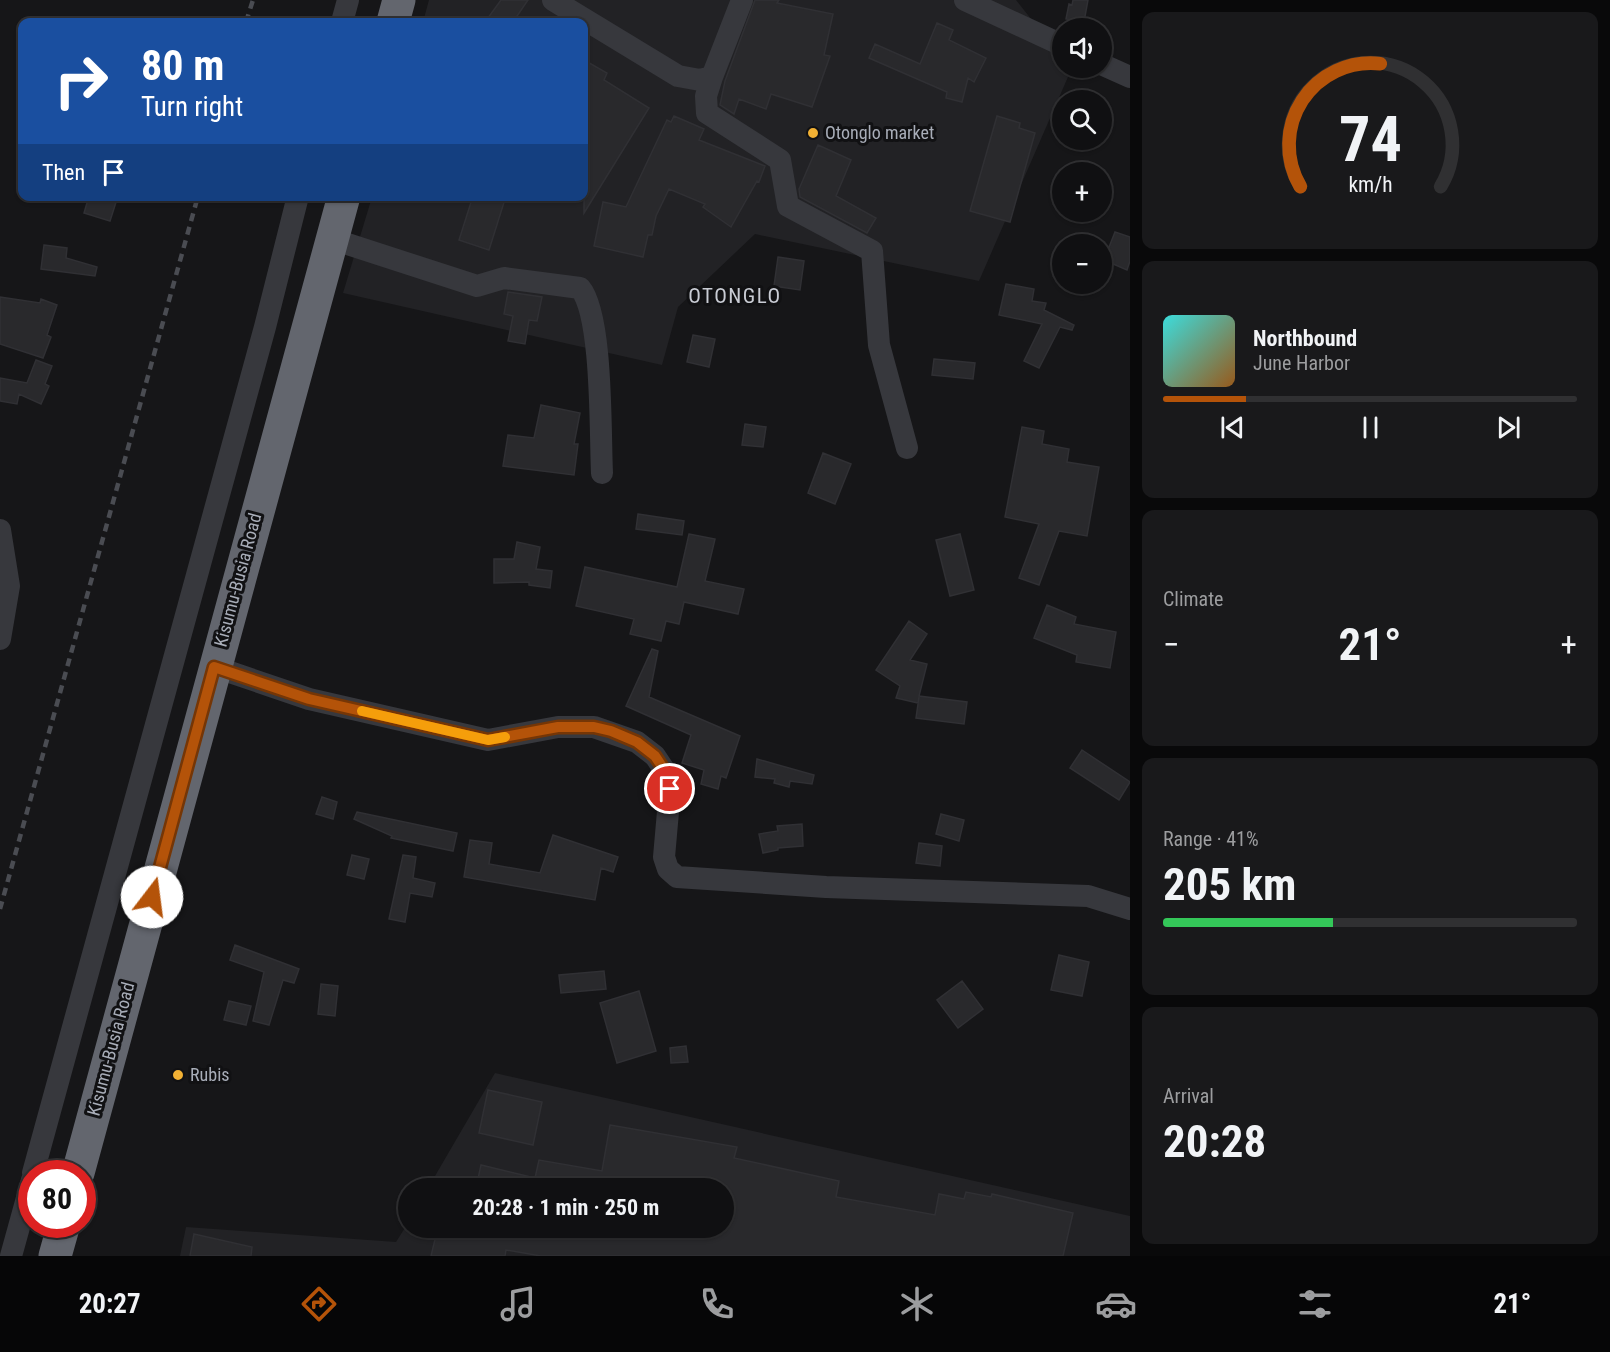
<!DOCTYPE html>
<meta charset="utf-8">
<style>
:root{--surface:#101012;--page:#19191b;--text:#f1f3f6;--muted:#9c9d9f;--line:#303032;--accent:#b45309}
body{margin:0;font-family:"Roboto Condensed",sans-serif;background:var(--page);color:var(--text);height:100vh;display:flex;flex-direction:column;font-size:22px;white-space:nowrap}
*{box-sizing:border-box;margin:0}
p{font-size:20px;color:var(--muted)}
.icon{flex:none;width:33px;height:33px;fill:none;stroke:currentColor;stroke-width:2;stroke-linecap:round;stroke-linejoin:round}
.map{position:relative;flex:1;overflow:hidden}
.drawer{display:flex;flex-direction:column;gap:12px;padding:12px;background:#09090a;width:480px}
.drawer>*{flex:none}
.guide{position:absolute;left:18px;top:18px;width:570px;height:183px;border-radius:12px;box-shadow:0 2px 4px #0004,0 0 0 2px var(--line);background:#1a4fa0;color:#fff;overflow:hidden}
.buttons{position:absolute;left:1052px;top:18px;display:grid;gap:12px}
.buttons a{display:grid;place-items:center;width:60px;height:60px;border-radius:50%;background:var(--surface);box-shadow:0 2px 4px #0004,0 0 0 2px var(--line);font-size:30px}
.speed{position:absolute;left:18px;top:1160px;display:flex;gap:12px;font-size:30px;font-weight:700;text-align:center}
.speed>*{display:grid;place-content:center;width:78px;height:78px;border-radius:50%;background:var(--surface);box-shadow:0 2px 4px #0004,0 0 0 2px var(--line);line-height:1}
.speed .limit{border:9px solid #d22;background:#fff;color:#111}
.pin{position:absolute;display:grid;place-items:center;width:51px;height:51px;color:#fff;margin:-26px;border:3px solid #fff;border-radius:50%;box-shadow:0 2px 6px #0007}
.me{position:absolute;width:66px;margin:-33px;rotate:15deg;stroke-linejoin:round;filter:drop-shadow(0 0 4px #0008)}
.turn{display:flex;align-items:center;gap:21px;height:126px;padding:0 24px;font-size:27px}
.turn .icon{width:78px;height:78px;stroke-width:2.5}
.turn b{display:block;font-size:42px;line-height:51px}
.then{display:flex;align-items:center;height:57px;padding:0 24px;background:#0003;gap:12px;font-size:22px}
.big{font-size:45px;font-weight:700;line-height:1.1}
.drawer .widget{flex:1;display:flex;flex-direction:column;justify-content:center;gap:9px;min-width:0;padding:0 21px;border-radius:12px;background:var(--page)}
.drawer .dial{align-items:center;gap:0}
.dial svg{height:156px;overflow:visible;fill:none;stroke:var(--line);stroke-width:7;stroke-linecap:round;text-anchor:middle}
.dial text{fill:var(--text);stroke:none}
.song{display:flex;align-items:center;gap:18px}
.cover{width:72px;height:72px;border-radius:9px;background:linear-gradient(135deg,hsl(180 70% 55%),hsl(30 70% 35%))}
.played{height:6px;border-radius:3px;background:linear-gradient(90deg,var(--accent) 20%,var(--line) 20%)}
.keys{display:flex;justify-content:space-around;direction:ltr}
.heat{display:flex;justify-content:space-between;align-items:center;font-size:33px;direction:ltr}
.charge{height:9px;border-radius:4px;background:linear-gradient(90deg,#34c759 41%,var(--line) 0)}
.trip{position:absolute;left:398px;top:1178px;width:336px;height:60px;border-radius:30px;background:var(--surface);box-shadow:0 2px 4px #0004,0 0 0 2px var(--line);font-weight:700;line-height:60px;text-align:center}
.tab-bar{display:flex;height:96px;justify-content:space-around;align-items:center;background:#060607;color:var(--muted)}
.tab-bar .icon{width:42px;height:42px}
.tab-bar .current{color:var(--accent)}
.tab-bar b{font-size:27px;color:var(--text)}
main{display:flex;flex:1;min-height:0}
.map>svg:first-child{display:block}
</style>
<main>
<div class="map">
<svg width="1130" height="1256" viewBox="0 0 1130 1256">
<rect width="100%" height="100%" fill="#161618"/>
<path fill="#222225" d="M429,0H1016L1062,58V68L1071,70L979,281L755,234L678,307L662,365L343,293L372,197L584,196V22H423Z
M495,1073L1130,1216V1256H180L186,1227L396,1242L408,1223V1227H723V1188H428Z"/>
<path fill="#29292c" stroke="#303034" stroke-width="1.5" d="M501,0H528L513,22H485Z
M755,0H779L777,3L833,14L824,55L830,56L812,107L771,94L766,109L739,99L734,114L720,105L725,81Z
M1073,0H1088L1084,22L1066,19L1069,4L1072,5Z
M937,23L953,30L949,40L986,58L974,82L968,78L962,102L946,98L947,92L869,58L875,44L920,64Z
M584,60L607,73L604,80L649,108L584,213Z
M674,116L704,129L699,140L765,166L759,182L757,181L731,227L703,207L705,204L669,189L656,216L652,235H648L643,257L594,246L603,202L626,207L667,120L671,122Z
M997,116L1020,123L1019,128L1035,133L1010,222L970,211Z
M818,145L851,160L836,196L876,218L867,233L800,197L799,189Z
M89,196H118L110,221L84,213Z
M473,196H506L489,250L459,240Z
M1115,232L1130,237V261L1127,270L1104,260Z
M44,245L67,248L66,258L97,267L95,276L41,269Z
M778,257L804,261L800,290L774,286Z
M1006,284L1034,289L1032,301L1046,303L1044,310L1074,325L1072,330L1060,327L1039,368L1024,361L1042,324L999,315Z
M508,292L542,297L537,321L529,320L525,344L508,341L513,316L504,314Z
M0,297L40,303L41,299L57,305L47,335L51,337L43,358L0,344Z
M693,335L715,339L709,367L687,362Z
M934,359L975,363L973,379L932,375Z
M36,360L52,366L45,384L49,386L41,404L19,394L17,404L0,401V378L27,383Z
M541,405L580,413L574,444H578L574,475L503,466L508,435L534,438Z
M745,424L766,427L763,447L742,445Z
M1022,427L1044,431L1042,444L1069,449L1067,462L1099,467L1087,536L1059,531L1039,585L1019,578L1039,524L1005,517Z
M823,453L851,464L835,504L808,493Z
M638,514L684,521L682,535L636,529Z
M689,534L715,539L705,581L744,589L738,614L684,602L679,624L666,621L661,641L630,634L634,619L576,606L585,567L677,587Z
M960,534L974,590L950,596L936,540Z
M517,542L540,547L536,569L552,571L550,588L529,585V582L494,583V559H514Z
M1047,605L1076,617L1074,624L1116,632L1110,668L1076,662L1077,655L1034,638Z
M909,621L927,634L910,660L927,664L919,696L967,702L964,724L916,718L919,697L918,703L896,698L900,686L876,670Z
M652,649L658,651L649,697L740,736L726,778L721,776L718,789L701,784L704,770L682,763L691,735L626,706Z
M1082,750L1130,782L1119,800L1070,768Z
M757,759L814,775L812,784L790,781L789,787L774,783L775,779L755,777Z
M322,797L337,802L333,819L316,814Z
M357,812L457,833L453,851L391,838L392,836L354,819Z
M941,814L964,820L959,841L936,834Z
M802,824L803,846L778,848V850L763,853L759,834L778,831L777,826Z
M553,835L618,857L613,872L601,868L595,900L464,877L470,840L492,843L489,864L540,873Z
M919,843L942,846L940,866L916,863Z
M352,855L369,859L364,879L347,875Z
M403,855L416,857L413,878L435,883L432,897L410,893L405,922L389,919Z
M235,945L299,969L294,983L283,980L269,1025L253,1021L264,972L230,960Z
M1059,955L1089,962L1082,996L1051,990Z
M604,971L606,989L561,993L559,975Z
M962,981L983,1009L958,1028L937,1000Z
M321,984L338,986L335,1016L318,1014Z
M639,991L656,1051L617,1063L600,1003Z
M229,1001L251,1006L246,1025L224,1020Z
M686,1046L688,1062L671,1063L670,1048Z
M488,1090L542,1102L533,1145L479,1133Z
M610,1125L737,1147L734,1158L839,1181L836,1197L935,1215L939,1194L964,1199L966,1192L991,1197L992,1194L1073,1213L1063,1256H541L506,1250L505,1256H431L438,1227H723V1188H476L481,1165L535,1178L539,1160L602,1171Z
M194,1234L252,1247L251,1256H190Z"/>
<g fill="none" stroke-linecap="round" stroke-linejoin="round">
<path stroke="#37383d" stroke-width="22" d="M553,0L678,76L700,80L712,77L742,0
M965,0L1062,45
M342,22L348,0
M1101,64L1130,77
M712,77L706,96L707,113L780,160L788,206L872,251L879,345L907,448
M332,239L477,286L504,278L580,288C603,315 600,434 602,473
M0,530L9,586L0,639
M215,667L309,699L488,740L558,727H594L637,742L655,756L667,774L670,789L664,857L668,869L677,877L826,887L1088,896L1130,909
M33,1173L265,327L298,196
M11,1256L32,1180"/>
<path stroke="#63666e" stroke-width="33" d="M393,22L399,0
M78,1173L344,196
M55,1256L64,1224"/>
<path stroke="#4a4c52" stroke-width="4.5" stroke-dasharray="8 6" stroke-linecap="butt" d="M246,22L253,0
M0,909L198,196"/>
</g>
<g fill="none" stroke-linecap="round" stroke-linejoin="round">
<defs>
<path id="route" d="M152,897L214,667L309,699L488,740L558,727H594L611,731L637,742L655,756L667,774L670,789"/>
</defs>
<use href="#route" stroke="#753606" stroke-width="15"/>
<use href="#route" stroke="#b45309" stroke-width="10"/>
<path stroke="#f59e0b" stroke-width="10" d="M362,711L488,740L505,737"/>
</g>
<g fill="#f2b134" stroke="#111113" stroke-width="2">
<circle cx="813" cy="133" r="6"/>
<circle cx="178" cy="1075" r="6"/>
</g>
<g text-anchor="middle" stroke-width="6" stroke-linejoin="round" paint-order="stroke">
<g font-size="18" fill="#a8adb8" stroke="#111113" text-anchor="start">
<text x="825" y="139">Otonglo market</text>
<text x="190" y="1081">Rubis</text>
</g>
<g font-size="18" fill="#a8adb8" stroke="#111113">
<text transform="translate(238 580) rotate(-75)" y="6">Kisumu-Busia Road</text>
<text transform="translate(111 1049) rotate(-75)" y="6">Kisumu-Busia Road</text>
</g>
<g font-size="21" letter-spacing="1.5" fill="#c9ccd4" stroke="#111113">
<text x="735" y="303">OTONGLO</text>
</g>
</g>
</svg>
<div class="buttons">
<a><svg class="icon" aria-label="sound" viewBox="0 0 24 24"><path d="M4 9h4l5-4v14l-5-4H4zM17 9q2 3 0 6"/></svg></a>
<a><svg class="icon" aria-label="search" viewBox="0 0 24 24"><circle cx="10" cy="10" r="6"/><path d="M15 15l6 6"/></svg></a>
<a>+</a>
<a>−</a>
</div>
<div class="speed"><div class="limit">80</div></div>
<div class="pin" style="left:670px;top:789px;background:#d93025"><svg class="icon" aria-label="arrive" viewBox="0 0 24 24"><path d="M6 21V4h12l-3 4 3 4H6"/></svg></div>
<svg class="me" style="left:152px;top:897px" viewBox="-20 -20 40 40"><circle r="19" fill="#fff"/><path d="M0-13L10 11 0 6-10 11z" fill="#b45309"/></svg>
<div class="trip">20:28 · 1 min · 250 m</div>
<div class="guide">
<div class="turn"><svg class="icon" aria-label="right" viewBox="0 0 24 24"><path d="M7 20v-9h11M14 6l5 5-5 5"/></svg><div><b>80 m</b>Turn right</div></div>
<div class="then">Then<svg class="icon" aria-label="arrive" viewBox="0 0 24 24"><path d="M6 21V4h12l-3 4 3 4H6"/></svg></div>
</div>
</div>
<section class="drawer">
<div class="widget dial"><svg viewBox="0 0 100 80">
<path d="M14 69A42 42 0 1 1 86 69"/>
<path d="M14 69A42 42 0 0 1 55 6" stroke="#b45309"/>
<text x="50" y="56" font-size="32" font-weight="700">74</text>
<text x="50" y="72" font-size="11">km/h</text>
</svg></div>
<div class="widget">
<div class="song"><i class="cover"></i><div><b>Northbound</b><p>June Harbor</p></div></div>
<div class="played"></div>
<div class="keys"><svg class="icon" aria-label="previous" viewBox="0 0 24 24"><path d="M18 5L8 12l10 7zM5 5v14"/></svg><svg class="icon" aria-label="pause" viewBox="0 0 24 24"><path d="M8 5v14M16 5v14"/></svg><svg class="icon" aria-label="next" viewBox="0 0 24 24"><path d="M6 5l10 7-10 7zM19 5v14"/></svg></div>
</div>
<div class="widget"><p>Climate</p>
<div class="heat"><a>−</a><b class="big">21°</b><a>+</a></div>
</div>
<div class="widget"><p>Range · 41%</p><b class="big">205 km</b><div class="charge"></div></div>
<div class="widget"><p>Arrival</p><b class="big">20:28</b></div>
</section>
</main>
<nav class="tab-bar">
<b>20:27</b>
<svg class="icon current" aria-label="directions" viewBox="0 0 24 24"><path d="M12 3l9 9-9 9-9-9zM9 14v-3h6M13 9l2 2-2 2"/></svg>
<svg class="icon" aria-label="music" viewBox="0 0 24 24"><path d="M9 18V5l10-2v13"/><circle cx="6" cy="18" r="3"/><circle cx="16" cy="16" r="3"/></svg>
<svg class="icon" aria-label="phone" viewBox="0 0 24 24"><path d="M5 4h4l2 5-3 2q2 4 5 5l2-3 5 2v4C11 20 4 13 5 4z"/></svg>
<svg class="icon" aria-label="climate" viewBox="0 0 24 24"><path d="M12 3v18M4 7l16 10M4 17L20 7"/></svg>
<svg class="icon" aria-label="car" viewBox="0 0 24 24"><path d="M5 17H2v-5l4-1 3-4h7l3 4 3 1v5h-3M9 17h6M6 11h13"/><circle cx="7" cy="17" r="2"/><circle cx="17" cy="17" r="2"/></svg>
<svg class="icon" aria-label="filters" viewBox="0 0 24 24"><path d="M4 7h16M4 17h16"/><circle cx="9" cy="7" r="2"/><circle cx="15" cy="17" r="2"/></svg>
<b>21°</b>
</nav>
